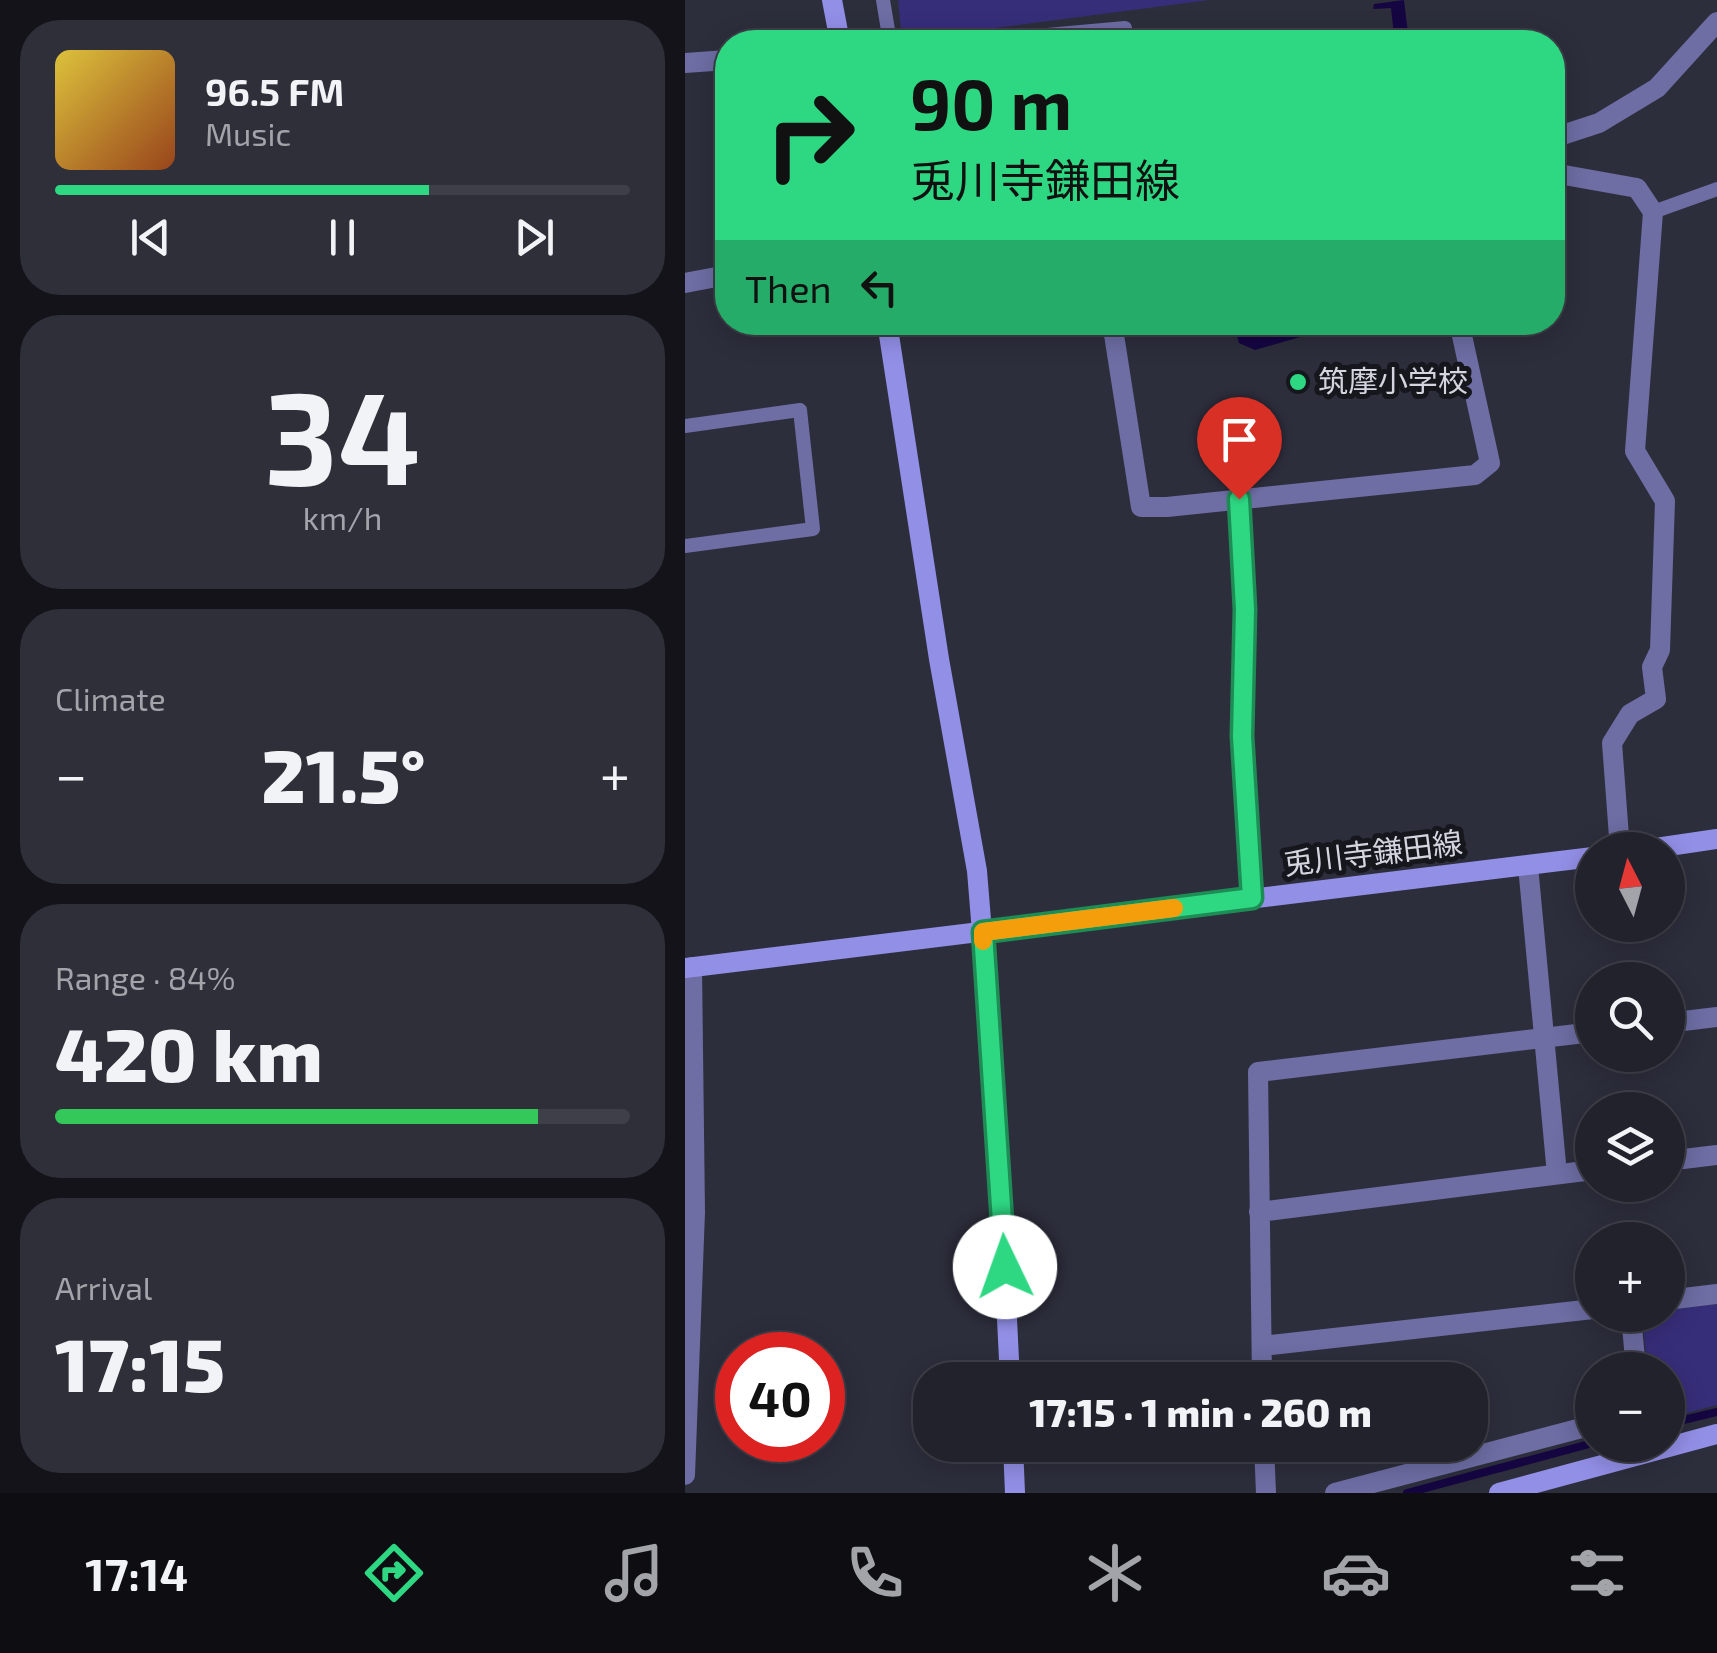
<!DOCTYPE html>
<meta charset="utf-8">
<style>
:root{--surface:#22222d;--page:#2e2f39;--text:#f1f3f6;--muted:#a2a4aa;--line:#3f3f49;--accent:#2ed883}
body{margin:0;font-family:"Exo 2","Noto Sans JP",sans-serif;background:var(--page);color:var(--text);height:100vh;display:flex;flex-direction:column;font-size:38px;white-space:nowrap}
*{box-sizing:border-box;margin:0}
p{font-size:32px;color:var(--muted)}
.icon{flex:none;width:55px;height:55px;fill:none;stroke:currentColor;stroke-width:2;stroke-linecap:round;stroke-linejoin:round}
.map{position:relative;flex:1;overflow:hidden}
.panel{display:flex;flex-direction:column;gap:20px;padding:20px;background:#131319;width:685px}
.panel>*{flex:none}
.banner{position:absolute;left:30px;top:30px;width:850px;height:305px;border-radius:40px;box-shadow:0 5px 25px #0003,0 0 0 2px var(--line);background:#2ed883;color:#111;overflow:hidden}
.needle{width:65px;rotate:354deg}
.fabs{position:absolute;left:890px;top:832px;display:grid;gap:20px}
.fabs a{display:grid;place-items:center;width:110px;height:110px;border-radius:50%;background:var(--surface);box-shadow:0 5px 25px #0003,0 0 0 2px var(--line);font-size:50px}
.speed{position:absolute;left:30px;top:1332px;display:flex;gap:20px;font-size:50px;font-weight:700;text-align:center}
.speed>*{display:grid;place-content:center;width:130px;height:130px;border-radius:50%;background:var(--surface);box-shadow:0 5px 25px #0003,0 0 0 2px var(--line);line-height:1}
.speed .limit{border:15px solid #d22;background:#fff;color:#111}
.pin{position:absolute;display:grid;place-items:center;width:85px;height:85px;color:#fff;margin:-102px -42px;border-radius:50% 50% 50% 0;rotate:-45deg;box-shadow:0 0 10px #0007}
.pin .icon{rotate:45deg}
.me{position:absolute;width:110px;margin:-55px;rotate:357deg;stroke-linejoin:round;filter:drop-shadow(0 0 8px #0008)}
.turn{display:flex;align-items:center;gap:35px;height:210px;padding:0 30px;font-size:45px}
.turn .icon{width:130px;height:130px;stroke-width:2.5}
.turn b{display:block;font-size:70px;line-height:85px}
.then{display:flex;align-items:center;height:95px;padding:0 30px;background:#0003;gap:20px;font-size:38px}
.big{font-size:75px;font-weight:800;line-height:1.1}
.panel .widget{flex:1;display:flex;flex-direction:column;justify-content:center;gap:15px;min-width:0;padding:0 35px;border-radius:40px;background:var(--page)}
.panel .dial{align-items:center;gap:0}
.dial b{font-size:130px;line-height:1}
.song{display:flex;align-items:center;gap:30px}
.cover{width:120px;height:120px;border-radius:15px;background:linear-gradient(135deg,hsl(50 70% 55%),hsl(20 70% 35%))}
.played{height:10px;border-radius:5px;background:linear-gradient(90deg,var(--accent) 65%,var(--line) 65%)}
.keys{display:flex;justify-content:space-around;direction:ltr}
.heat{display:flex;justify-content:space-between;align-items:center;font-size:55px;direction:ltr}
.charge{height:15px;border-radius:8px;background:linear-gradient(90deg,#34c759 84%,var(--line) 0)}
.trip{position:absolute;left:228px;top:1362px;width:575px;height:100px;border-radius:40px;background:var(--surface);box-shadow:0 5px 25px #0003,0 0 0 2px var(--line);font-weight:800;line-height:100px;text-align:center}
.dock{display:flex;height:160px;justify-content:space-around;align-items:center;background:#0e0e12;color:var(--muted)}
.dock .icon{width:70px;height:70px}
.dock .selected{color:var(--accent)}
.dock b{font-size:45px;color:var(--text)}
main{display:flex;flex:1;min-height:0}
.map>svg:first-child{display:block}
</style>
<main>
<section class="panel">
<div class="widget">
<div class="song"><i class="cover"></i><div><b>96.5 FM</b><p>Music</p></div></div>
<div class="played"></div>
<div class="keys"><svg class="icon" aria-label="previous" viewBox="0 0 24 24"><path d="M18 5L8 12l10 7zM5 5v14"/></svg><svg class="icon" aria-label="pause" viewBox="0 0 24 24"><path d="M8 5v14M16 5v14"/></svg><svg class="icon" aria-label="next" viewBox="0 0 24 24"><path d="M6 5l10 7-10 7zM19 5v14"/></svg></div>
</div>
<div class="widget dial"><b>34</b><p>km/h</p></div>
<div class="widget"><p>Climate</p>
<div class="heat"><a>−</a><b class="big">21.5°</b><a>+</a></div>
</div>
<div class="widget"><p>Range · 84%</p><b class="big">420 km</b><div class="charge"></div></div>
<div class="widget"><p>Arrival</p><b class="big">17:15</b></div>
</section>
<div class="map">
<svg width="1032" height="1493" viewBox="0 0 1032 1493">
<rect width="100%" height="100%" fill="#2d2e3c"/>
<path fill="#372e7a" d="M213,0H524L217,40Z
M1032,1304V1405L983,1418L982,1370H962L958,1323L963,1315H982L983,1310Z"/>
<path fill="#150642" d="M719,0L724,42H698L700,36L709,35L706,8L688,9L689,4Z
M556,323C577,322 590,334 604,333C620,332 620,321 642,323L622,329L615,337L570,350L554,343L549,326Z"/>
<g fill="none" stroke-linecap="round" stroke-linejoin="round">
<path stroke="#150642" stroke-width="8" d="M982,1424L1032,1412
M722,1493L908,1443"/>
<path stroke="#6e6da4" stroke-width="14" d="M198,0L205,42
M285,42L440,28L442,42
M968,212L1032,189
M0,426L115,410L128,529L0,546"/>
<path stroke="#6e6da4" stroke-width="20" d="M0,63L42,60
M868,138L914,123L972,88L1032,22
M868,173L952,188L968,212L950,451L980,501L975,650L967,667L971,699L945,714L927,743L935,850
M0,283L42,275
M427,322L456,507H482L790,475L805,463L774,322
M554,499L561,609L557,736L567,899
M843,866L872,1174
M982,1023L1032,1017
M982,1161L1032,1155
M574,1212L908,1170
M982,1300L1032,1294
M946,1315L951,1370
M577,1346L908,1309
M577,1380L573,1072L908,1032
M579,1445L581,1493
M0,1475L10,1212L7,967
M650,1493L908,1425"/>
<path stroke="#928fe7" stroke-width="20" d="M147,0L155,42
M202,322L254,659L292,871L312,1116L325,1380
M957,850L1032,839
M0,968L908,857
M328,1445L330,1493
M814,1493L1032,1434"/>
</g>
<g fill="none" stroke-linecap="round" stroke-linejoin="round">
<defs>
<path id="route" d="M320,1267L298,932L567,898L557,736L560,609L554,499"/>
</defs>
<use href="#route" stroke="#1e8c55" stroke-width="25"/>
<use href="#route" stroke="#2ed883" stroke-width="18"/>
<path stroke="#f59e0b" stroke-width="18" d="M298,941V932L489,908"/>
</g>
<circle fill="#2ed883" stroke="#16171d" stroke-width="4" cx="613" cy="382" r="10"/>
<g text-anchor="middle" stroke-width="10" stroke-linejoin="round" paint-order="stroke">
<g font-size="30" fill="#d5d5df" stroke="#16171d" text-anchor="start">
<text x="633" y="392">筑摩小学校</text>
</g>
<g font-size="30" fill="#d5d5df" stroke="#16171d">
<text transform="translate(688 854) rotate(-7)" y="10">兎川寺鎌田線</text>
</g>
</g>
</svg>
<div class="fabs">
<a><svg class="needle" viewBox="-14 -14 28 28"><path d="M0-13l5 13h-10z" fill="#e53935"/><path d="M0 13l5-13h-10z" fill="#a2a4aa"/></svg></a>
<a><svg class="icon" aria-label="search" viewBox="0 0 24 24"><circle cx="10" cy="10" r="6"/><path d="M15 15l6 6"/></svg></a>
<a><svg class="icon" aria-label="layers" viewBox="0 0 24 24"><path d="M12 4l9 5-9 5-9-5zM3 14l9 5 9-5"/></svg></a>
<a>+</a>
<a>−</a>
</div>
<div class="speed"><div class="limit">40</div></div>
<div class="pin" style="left:554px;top:499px;background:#d93025"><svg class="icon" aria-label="arrive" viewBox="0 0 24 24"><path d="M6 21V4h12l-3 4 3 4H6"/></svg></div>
<svg class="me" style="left:320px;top:1267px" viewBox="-20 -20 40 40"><circle r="19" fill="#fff"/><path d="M0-13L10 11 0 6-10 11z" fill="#2ed883"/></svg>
<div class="trip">17:15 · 1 min · 260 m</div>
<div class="banner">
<div class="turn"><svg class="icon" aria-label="right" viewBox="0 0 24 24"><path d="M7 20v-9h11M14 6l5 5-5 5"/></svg><div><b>90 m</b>兎川寺鎌田線</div></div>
<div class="then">Then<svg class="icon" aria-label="left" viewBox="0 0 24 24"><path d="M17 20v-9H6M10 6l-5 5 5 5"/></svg></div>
</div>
</div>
</main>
<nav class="dock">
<b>17:14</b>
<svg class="icon selected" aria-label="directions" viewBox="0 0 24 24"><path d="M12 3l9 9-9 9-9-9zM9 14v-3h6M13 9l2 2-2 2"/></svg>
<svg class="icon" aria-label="music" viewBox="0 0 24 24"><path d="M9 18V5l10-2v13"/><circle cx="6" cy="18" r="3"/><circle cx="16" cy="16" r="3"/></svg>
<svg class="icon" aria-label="phone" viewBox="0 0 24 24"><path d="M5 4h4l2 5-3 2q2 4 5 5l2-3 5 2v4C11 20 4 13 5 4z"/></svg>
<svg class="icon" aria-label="climate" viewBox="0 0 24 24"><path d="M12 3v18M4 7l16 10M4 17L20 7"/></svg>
<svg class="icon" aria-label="car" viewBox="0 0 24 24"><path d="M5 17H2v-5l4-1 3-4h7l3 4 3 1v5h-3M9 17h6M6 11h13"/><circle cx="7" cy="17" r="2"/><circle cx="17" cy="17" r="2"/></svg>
<svg class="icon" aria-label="filters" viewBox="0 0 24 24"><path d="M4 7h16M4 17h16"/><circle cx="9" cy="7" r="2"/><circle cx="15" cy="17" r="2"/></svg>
</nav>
